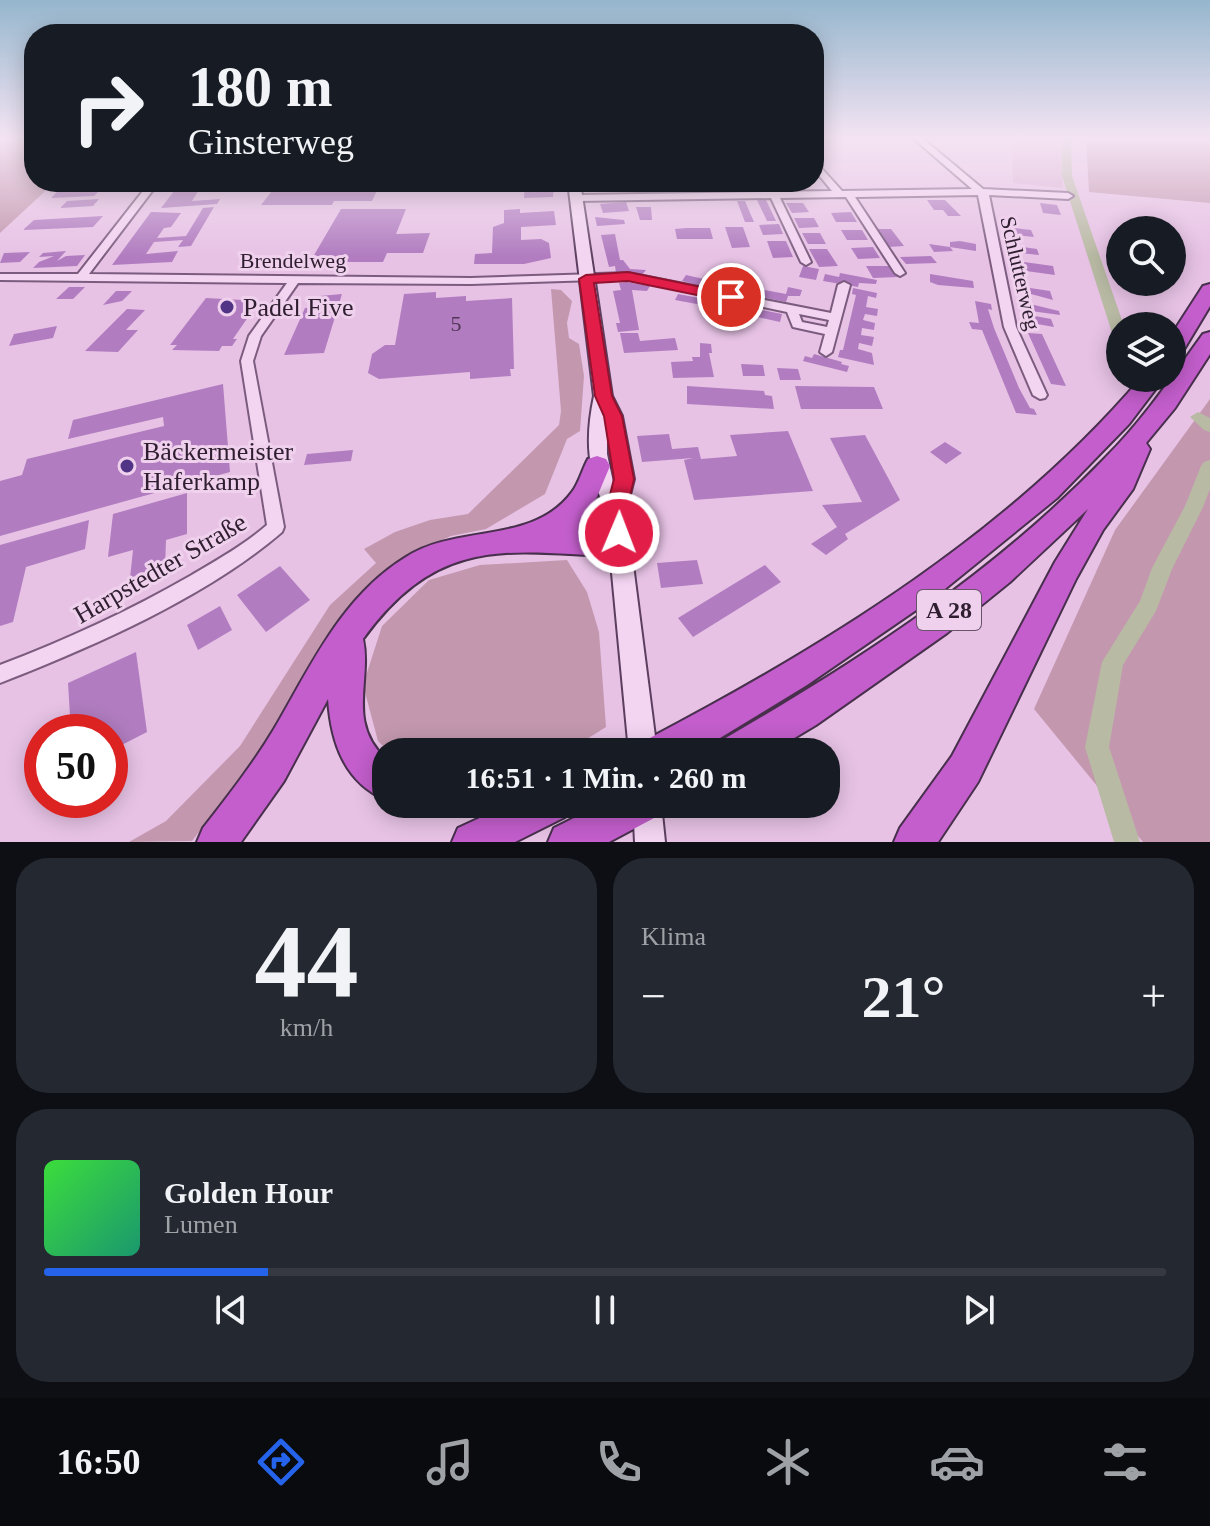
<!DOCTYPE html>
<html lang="de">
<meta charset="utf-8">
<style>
:root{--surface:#171b24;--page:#242831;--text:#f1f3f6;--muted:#9ea1a6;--line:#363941;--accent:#2563eb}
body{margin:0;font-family:"Times New Roman",serif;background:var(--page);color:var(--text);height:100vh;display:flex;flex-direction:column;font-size:30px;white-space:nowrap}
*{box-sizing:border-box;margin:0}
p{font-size:26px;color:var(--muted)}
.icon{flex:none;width:44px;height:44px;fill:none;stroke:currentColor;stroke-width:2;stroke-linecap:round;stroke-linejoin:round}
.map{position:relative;height:842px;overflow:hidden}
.panel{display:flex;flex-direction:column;gap:16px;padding:16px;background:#0d0f14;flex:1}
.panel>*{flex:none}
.banner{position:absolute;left:24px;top:24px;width:800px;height:168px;border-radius:32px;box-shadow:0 4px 20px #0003;background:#171b24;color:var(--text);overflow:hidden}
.tools{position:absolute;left:1106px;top:216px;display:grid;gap:16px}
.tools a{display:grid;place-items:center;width:80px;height:80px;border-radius:50%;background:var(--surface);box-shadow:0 4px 20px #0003;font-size:40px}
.speed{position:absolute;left:24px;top:714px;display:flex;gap:16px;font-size:40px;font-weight:700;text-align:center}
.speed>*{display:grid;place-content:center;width:104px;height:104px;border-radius:50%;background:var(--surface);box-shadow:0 4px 20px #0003;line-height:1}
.speed .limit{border:12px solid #d22;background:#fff;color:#111}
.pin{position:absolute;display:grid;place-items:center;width:68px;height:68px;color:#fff;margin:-34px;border:4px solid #fff;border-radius:50%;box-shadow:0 2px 8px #0007}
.me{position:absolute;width:88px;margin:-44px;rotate:1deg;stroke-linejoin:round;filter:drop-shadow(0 0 6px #0008)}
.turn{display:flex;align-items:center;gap:28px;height:168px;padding:0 32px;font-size:36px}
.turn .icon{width:104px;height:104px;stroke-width:2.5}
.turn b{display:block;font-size:56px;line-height:68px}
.big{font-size:60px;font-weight:600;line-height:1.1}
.panel .card{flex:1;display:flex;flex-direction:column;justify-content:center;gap:12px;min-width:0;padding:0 28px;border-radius:32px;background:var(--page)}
.panel .dial{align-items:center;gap:0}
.dial b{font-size:104px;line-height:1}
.song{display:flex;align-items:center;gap:24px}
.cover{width:96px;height:96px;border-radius:12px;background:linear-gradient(135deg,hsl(120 70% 55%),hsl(160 70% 35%))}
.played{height:8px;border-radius:4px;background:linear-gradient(90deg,var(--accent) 20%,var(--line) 20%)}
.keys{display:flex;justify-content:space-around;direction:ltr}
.heat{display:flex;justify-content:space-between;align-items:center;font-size:44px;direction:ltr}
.panel .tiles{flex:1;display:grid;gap:16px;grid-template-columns:1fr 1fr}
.card:last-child{grid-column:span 2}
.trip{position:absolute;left:372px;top:738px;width:468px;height:80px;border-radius:32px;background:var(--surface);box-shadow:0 4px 20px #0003;font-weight:600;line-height:80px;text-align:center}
.tabs{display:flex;height:128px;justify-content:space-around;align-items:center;background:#090b0e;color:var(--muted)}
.tabs .icon{width:56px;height:56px}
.tabs .active{color:var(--accent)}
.tabs b{font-size:36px;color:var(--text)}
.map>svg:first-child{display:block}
</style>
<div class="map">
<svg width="1210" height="842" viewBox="0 0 1210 842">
<rect width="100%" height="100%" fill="#e7c2e5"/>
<path fill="#dbb1d3" d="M1012,138H1059L1063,188L1013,183Z"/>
<path fill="#c398af" d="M0,138H34V182H55L0,233Z
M1086,138H1210V203L1089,192Z
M551,289L561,290L572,301L567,323L569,338L579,344L584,376L580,431L567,439L545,494L486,529L451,536L415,552L356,599L334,629L266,746L192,841L129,842L166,821L240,746L330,605L376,563L364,549L395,532L430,520L468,514L559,425L561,411Z
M1210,399V842H1143L1034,709L1115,530Z
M567,560L587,592L599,632L606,727L566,752H389L378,741L363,685L382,626L429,580L480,565Z"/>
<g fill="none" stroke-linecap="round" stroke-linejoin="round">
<path fill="#b9baa4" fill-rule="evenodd" d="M1061,138H1071L1072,176L1124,326H1120V340L1113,336L1062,176Z
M1198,412L1210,418V432L1204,430L1190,417Z
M1210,460V489L1203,507L1172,569L1156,611L1123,665L1109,747L1140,842H1114L1085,747L1102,662L1140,601L1152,568L1185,506L1201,466L1204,462Z"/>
</g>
<path fill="#b17dc0" d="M181,182H204L192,201L220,199L217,204L161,208Z
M279,182H381L372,201H334L332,205H261Z
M525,182H554L553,197L524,198Z
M83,189L80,192H98L94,196L51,198L58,191Z
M99,199L93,206L60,208L67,201Z
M757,200H766L776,221H767Z
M927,200H945L961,216H948L943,210H934Z
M737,201H745L754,222H745Z
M626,202L629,211L603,213L600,204Z
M786,203H803L809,212L792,213Z
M1040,203L1057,205L1061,215L1043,213Z
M214,207L191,246L178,247L183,240L154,242L146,254L178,251L172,262L112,265L151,212L181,213L171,227L164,228L157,238L186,236L203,208Z
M636,207H651L652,220H640Z
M341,209H406L396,234L430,233L423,253H387L383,262H310Z
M520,209V213L554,211L556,225L521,227V240L541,239L549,243L551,258L524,264H474L475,254L492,253L493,227L504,223V210Z
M851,212L857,222H836L831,213Z
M103,216L93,227L23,230L34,220Z
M595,217L624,220L625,224L597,226Z
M794,218H814L819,227L799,228Z
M779,224L783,234L763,235L759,225Z
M725,227H743L750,247L732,248Z
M1005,227L1031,230L1034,237L1007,234Z
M687,228H710L713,239H677L675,229Z
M876,229H891L904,246L888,247Z
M841,230H862L868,240H847Z
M802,233H820L826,244H808Z
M615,234L620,260H623L630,269L646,270L642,275L616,273L615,266L609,267L601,235Z
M767,241H786L793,257L773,258Z
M960,241L976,244V251L950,247L953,251L934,252L929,244L950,247V242Z
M1010,245L1037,249L1039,255L1012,252Z
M873,247L880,258L858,259L851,248Z
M809,249H827L838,266L819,267Z
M66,251L57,261L66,256L85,255L77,266L33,268L39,262L54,256L39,257L43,253Z
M30,252L20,262L0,263L4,253Z
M931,256L937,263L906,264L900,257Z
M1024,262L1053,266L1055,275L1026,271Z
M803,266L819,269L816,280L799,277Z
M866,266H890L898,277L873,278Z
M840,273L877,280L876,284L859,283L858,287L823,281L825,274L839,277Z
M930,274L973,281L974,288L938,285L930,282Z
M686,275L713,281L709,288L682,281Z
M723,281L750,286L748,293L720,288Z
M626,282L650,286L647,291L632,290L639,330L618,332L616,323H620L613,291L621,290L619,283Z
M69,287H85L73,299H56Z
M788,287L802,290L800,296H788L786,302L757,296L760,289L786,294Z
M853,288L877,293L876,298L868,296L866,307L878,309L877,316L865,314L863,320L875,323L874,330L862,328L861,335L874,337L872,346L859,343L858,349L872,353L874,365L838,357L840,350H843L856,295L852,294Z
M1030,288L1050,291L1053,300L1031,294Z
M116,291H132L122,301L103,305Z
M436,292V298L466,296V301L512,298L514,369H510L511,376L470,379V372L379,379L368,373L372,354L385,345H395L404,294Z
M342,294L324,353L284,355L305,308L317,307L320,296Z
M678,294L705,299L702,305L675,300Z
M206,298L259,301L233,339H237L232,346H222L219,351L172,350L177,345H170Z
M715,300L743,307L740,314L712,307Z
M975,301L991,304L992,310L988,309L994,328L1019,388L1030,408L1034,409L1037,415L1016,413L982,330L972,329L969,322L979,323Z
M1022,302L1059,311L1060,315L1024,310Z
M752,308L782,314L780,322L749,315Z
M127,309L145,310L126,330H138L118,352L85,351Z
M1024,314L1051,319L1054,327L1026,322Z
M57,326L53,338L9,346L14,334Z
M620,333H638L640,341L675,338L678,350L624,353Z
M1028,333L1042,334L1066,386L1051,384Z
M700,343L711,344L712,353H709L714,377L673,378L671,362L693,361L692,357H700Z
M814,354L842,362L841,364L849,366L847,372L803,361L805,356L812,358Z
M741,364L763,365L765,376H743Z
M777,368L798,369L801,380H780Z
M223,384L230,472L0,536V481L22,475L27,459L164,426L163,417L68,439L73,420Z
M687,386L764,391L765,395L772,396L774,409L687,404Z
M795,386L874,387L883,409H801Z
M788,431L813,491L694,500L684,460L693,458L642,462L637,436L669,434L672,449L698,447L701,459L737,456L730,435Z
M865,435L900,500L845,534L848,539L826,555L811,544L837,527L822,505L862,502L830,438Z
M945,442L962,453L946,464L930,452Z
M353,450L351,461L304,465L307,454Z
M187,493V534L166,540L165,568L130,578L133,550L108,557L113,514Z
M89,520L85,549L26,567L13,622L0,626V545Z
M697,560L703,584L661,588L657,563Z
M765,565L781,582L693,637L678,618Z
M280,566L310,600L266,632L237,595Z
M220,606L232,630L198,650L187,625Z
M136,652L147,732L110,751V732H71L68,683Z"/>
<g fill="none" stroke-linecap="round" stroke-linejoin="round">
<defs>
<path id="street" d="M913,138H922L983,189L1068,193L1073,196L1068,199L989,195L1016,327L1047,395L1045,398L1040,399L1033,395L1004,327L978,195L855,197L905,273L900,276L895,273L846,197L780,198L811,262L806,265L801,262L771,198L577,201L572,198L577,195L832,191L814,169V160L842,191L972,189Z
M150,182H159L89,274L471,278L628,273L831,313L838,285L844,282L850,285L832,352L826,356L820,352L825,334L793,327L787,312L628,279L471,284L298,283L261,336L253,361L284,527L282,532C207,597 92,647 0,683V665C66,640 129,611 190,576C217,560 244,545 267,525L241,361L249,336L287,283L0,280V274H78ZM799,314L829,320L827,327L802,322Z"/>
<path id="secondary" d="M568,182H580L612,396L622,416L634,479L626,510L657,752H629L606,510C587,471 585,438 594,396ZM607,432L614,479L613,482L607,454Z
M633,804H661L665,842H635Z"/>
<path id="highway" d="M1210,284V306L1180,356L1172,358V334L1203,286Z
M1210,332V354L1175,408L1146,443L1150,449L1133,489L1103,530L1076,579L978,782L938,842H894L900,828L952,756L1055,562L1088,509L1010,582L947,633L816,725L771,752H719L724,739C862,659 994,573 1105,458C1143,420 1172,377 1203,334Z
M1141,378H1164L1129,424L1057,498L935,597L807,685L697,752H643L648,739C827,645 1009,533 1141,378Z
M597,456L606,459L610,466L597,497L587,512L629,525L635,545L631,553L621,557C506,551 439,535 363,639C372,680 346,722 386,759V800C344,782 331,742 328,699L284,781L241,842H197L203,828C228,796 253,764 274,729C311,666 341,597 406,557C457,524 533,545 572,492C579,483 582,470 588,459Z
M510,804H571L565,817L515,842H452L458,828Z
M602,804H662L656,817L609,842H548L554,828Z"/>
</defs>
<use href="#street" stroke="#7b5c7f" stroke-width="4"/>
<use href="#secondary" stroke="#5c3f60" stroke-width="4"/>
<use href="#highway" stroke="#48304d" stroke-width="4"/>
<use href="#street" fill="#f3d4f1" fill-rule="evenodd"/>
<use href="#secondary" fill="#f3d4f1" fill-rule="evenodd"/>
<use href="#highway" fill="#c35ecc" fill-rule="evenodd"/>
</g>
<linearGradient id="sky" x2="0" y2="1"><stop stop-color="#95b6cd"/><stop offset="0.54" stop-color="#f4e4f3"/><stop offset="1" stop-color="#f4e4f3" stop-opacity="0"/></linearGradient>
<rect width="1210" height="256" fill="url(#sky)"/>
<path fill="#e11d48" stroke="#92132f" stroke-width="2" d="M628,272L731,293L739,297L731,302L628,281L594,283L612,396L622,416L634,479L627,510L630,533L627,539L619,541L612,539L606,510L614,479L604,416L595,396L579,279L586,275Z"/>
<g fill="#513485" stroke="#f0d1ed" stroke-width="3">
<circle cx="227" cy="307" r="8"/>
<circle cx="127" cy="466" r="8"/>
</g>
<g text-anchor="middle" stroke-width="6" stroke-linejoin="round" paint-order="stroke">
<g font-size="22" fill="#2e1e30" stroke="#f0d1ed">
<text x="293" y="268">Brendelweg</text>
<text transform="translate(1021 273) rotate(77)" y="8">Schlutterweg</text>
</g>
<g font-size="22" fill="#4f3654">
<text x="456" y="331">5</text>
</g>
<rect fill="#f0d1ed" stroke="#685469" stroke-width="2" x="917" y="590" width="64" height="40" rx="6"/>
<g font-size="24" font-weight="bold" fill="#2e1e30">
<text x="949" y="618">A 28</text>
</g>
<g font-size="26" fill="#2e1e30" stroke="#f0d1ed" text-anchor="start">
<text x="243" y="316">Padel Five</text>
<text x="143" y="460">Bäckermeister<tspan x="143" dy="30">Haferkamp</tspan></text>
</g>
<g font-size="26" fill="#2e1e30" stroke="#f0d1ed">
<text transform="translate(160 568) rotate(-30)" y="9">Harpstedter Straße</text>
</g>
</g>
</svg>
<div class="tools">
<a><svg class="icon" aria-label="search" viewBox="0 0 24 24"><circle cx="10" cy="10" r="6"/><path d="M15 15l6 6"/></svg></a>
<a><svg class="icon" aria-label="layers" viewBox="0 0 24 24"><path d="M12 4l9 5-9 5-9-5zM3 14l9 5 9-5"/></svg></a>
</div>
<div class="speed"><div class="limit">50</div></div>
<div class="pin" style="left:731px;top:297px;background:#d93025"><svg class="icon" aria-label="arrive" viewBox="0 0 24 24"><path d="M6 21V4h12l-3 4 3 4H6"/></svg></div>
<svg class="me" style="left:619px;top:533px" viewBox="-20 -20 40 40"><circle r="17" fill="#e11d48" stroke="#fff" stroke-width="3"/><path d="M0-11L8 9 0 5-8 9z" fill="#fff"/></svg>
<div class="trip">16:51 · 1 Min. · 260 m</div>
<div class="banner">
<div class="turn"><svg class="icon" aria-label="right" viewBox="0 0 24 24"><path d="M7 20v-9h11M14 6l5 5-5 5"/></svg><div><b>180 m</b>Ginsterweg</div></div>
</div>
</div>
<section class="panel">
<div class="tiles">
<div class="card dial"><b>44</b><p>km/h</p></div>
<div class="card"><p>Klima</p>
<div class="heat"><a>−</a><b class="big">21°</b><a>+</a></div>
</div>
<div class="card">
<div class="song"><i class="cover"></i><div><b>Golden Hour</b><p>Lumen</p></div></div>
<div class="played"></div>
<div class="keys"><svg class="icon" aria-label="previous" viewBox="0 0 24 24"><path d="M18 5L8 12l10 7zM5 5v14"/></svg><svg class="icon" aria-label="pause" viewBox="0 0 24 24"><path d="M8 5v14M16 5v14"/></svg><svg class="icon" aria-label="next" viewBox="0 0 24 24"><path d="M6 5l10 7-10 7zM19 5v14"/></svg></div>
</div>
</div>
</section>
<nav class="tabs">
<b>16:50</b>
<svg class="icon active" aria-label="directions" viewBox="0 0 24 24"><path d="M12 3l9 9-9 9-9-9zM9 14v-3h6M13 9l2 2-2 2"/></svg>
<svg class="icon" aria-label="music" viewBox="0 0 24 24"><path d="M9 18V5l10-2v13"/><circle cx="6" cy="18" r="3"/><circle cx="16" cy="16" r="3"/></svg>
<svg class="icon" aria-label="phone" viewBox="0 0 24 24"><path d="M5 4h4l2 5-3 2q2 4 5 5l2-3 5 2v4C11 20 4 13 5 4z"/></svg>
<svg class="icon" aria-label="climate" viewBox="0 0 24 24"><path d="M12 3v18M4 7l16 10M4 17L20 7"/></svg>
<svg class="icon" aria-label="car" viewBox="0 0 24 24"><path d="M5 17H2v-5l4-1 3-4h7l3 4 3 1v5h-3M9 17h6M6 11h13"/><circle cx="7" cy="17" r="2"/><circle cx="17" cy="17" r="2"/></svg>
<svg class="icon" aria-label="filters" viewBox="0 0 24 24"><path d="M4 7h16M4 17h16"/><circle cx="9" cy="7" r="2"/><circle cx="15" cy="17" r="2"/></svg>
</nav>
